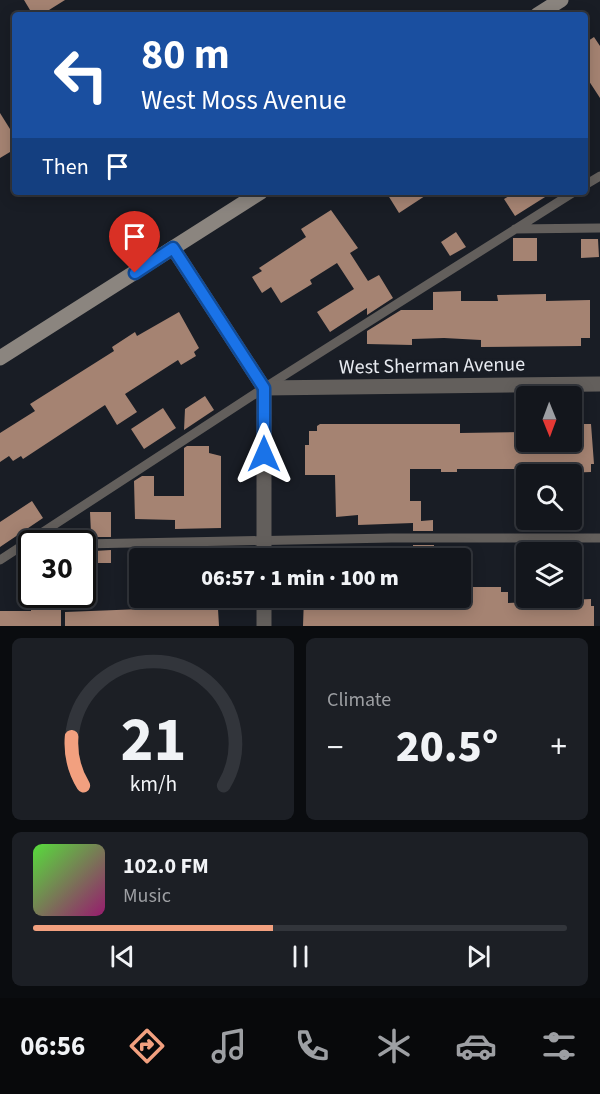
<!DOCTYPE html>
<meta charset="utf-8">
<style>
:root{--surface:#13161c;--page:#1c1f25;--text:#f1f3f6;--muted:#9d9fa3;--line:#32353b;--accent:#f2a07f}
body{margin:0;font-family:"Source Sans 3",sans-serif;background:var(--page);color:var(--text);height:100vh;display:flex;flex-direction:column;font-size:22px;white-space:nowrap}
*{box-sizing:border-box;margin:0}
p{font-size:20px;color:var(--muted)}
.icon{flex:none;width:33px;height:33px;fill:none;stroke:currentColor;stroke-width:2;stroke-linecap:round;stroke-linejoin:round}
.map{position:relative;height:626px;overflow:hidden}
.details{display:flex;flex-direction:column;gap:12px;padding:12px;background:#0a0c0f;flex:1}
.details>*{flex:none}
.banner{position:absolute;left:12px;top:12px;width:576px;height:183px;border-radius:6px;box-shadow:0 3px 15px #0003,0 0 0 2px var(--line);background:#1a4fa0;color:#fff;overflow:hidden}
.needle{width:39px;rotate:179deg}
.fabs{position:absolute;left:516px;top:386px;display:grid;gap:12px}
.fabs a{display:grid;place-items:center;width:66px;height:66px;border-radius:6px;background:var(--surface);box-shadow:0 3px 15px #0003,0 0 0 2px var(--line);font-size:30px}
.speed{position:absolute;left:18px;top:530px;display:flex;gap:12px;font-size:30px;font-weight:700;text-align:center}
.speed>*{display:grid;place-content:center;width:78px;height:78px;border-radius:50%;background:var(--surface);box-shadow:0 3px 15px #0003,0 0 0 2px var(--line);line-height:1}
.speed .limit{border:3px solid #111;border-radius:9px;background:#fff;color:#111}
.pin{position:absolute;display:grid;place-items:center;width:51px;height:51px;color:#fff;margin:-62px -26px;border-radius:50% 50% 50% 0;rotate:-45deg;box-shadow:0 0 6px #0007}
.pin .icon{rotate:45deg}
.me{position:absolute;width:66px;margin:-33px;rotate:0deg;stroke-linejoin:round;filter:drop-shadow(0 0 4px #0008)}
.turn{display:flex;align-items:center;gap:21px;height:126px;padding:0 30px;font-size:27px}
.turn .icon{width:78px;height:78px;stroke-width:2.5}
.turn b{display:block;font-size:42px;line-height:51px}
.then{display:flex;align-items:center;height:57px;padding:0 30px;background:#0003;gap:12px;font-size:22px}
.big{font-size:45px;font-weight:800;line-height:1.1}
.details .tile{flex:1;display:flex;flex-direction:column;justify-content:center;gap:9px;min-width:0;padding:0 21px;border-radius:9px;background:var(--page)}
.details .dial{align-items:center;gap:0}
.dial svg{height:156px;overflow:visible;fill:none;stroke:var(--line);stroke-width:7;stroke-linecap:round;text-anchor:middle}
.dial text{fill:var(--text);stroke:none}
.song{display:flex;align-items:center;gap:18px}
.cover{width:72px;height:72px;border-radius:9px;background:linear-gradient(135deg,hsl(110 70% 55%),hsl(320 70% 35%))}
.played{height:6px;border-radius:3px;background:linear-gradient(90deg,var(--accent) 45%,var(--line) 45%)}
.keys{display:flex;justify-content:space-around;direction:ltr}
.heat{display:flex;justify-content:space-between;align-items:center;font-size:33px;direction:ltr}
.details .tiles{flex:1;display:grid;gap:12px;grid-template-columns:1fr 1fr}
.tile:last-child{grid-column:span 2}
.trip{position:absolute;left:129px;top:548px;width:342px;height:60px;border-radius:6px;background:var(--surface);box-shadow:0 3px 15px #0003,0 0 0 2px var(--line);font-weight:800;line-height:60px;text-align:center}
.dock{display:flex;height:96px;justify-content:space-around;align-items:center;background:#08090b;color:var(--muted)}
.dock .icon{width:42px;height:42px}
.dock .selected{color:var(--accent)}
.dock b{font-size:27px;color:var(--text)}
.map>svg:first-child{display:block}
</style>
<div class="map">
<svg width="600" height="626" viewBox="0 0 600 626">
<rect width="100%" height="100%" fill="#191d25"/>
<path fill="#a58372" d="M24,0H65L41,15H33Z
M594,37L600,46V98L585,75V43Z
M0,113L15,137V149L0,158Z
M386,192H431L399,213Z
M516,192H553L515,216L504,199Z
M331,210L358,248L350,253L368,281L379,275L393,298L367,315V308L330,332L317,312L354,289L337,263L310,280L312,284L281,303L271,287L262,293L252,277L262,271L259,268L306,237L301,229Z
M456,232L466,247L450,256L441,242Z
M513,238H537V261H513Z
M581,239H598L599,257L581,258Z
M461,291V301H498L497,295L546,294V301L590,300V338H581V346L481,347V340L444,338L412,339V345L367,344V331L401,310H433V292Z
M179,312L199,348L194,352L196,356L181,365L178,360L125,394L137,412L117,425L105,405L23,459L21,456L13,461L9,456L0,462V433L35,411L30,404L114,351L112,347L135,332L137,336Z
M205,396L214,410L184,430L185,409Z
M163,408L176,428L144,449L131,429Z
M320,424H460V433L526,432V441H572V424H591L594,464H591V472L564,473V470L532,469H457V472H441V469H410V501H421V521L433,520V531H413V523L358,525V515L336,517L335,475H305V445H309V431H317V426Z
M187,446H209V453L221,456V528L175,529V520L135,519L134,481L142,476H154V496H184V448Z
M32,501L43,518L0,547V522Z
M90,512H111V537H95V533H91Z
M413,545H434V558H413Z
M111,550V563H94V551Z
M460,587H501V592H508V603L591,599V606H594V626H303L304,597H460Z
M193,601H215V609H218L219,626H65V612L193,607Z
M31,609H61V626H0V611H31Z"/>
<g fill="none" stroke-linecap="round" stroke-linejoin="round">
<path stroke="#635f5c" stroke-width="9" d="M585,185L600,176
M515,229L600,228
M82,544L391,538H600
M0,560L264,388L574,192"/>
<path stroke="#635f5c" stroke-width="15" d="M173,248L264,388V558
M264,388L600,384
M264,626V597"/>
<path stroke="#8b857f" stroke-width="15" d="M537,15L561,0
M0,358L261,192"/>
</g>
<g fill="none" stroke-linecap="round" stroke-linejoin="round">
<defs>
<path id="route" d="M135,273L173,248L264,388V454"/>
</defs>
<use href="#route" stroke="#114b97" stroke-width="15"/>
<use href="#route" stroke="#1a73e8" stroke-width="10"/>
</g>
<g text-anchor="middle" stroke-width="6" stroke-linejoin="round" paint-order="stroke">
<g font-size="20" fill="#e8ebf1" stroke="#191d25">
<text transform="translate(432 365) rotate(-1)" y="7">West Sherman Avenue</text>
</g>
</g>
</svg>
<div class="fabs">
<a><svg class="needle" viewBox="-14 -14 28 28"><path d="M0-13l5 13h-10z" fill="#e53935"/><path d="M0 13l5-13h-10z" fill="#9d9fa3"/></svg></a>
<a><svg class="icon" aria-label="search" viewBox="0 0 24 24"><circle cx="10" cy="10" r="6"/><path d="M15 15l6 6"/></svg></a>
<a><svg class="icon" aria-label="layers" viewBox="0 0 24 24"><path d="M12 4l9 5-9 5-9-5zM3 14l9 5 9-5"/></svg></a>
</div>
<div class="speed"><div class="limit">30</div></div>
<div class="pin" style="left:135px;top:273px;background:#d93025"><svg class="icon" aria-label="arrive" viewBox="0 0 24 24"><path d="M6 21V4h12l-3 4 3 4H6"/></svg></div>
<svg class="me" style="left:264px;top:454px" viewBox="-20 -20 40 40"><path d="M0-17L14 15 0 8-14 15z" fill="#1a73e8" stroke="#fff" stroke-width="4"/></svg>
<div class="trip">06:57 · 1 min · 100 m</div>
<div class="banner">
<div class="turn"><svg class="icon" aria-label="left" viewBox="0 0 24 24"><path d="M17 20v-9H6M10 6l-5 5 5 5"/></svg><div><b>80 m</b>West Moss Avenue</div></div>
<div class="then">Then<svg class="icon" aria-label="arrive" viewBox="0 0 24 24"><path d="M6 21V4h12l-3 4 3 4H6"/></svg></div>
</div>
</div>
<section class="details">
<div class="tiles">
<div class="tile dial"><svg viewBox="0 0 100 80">
<path d="M14 69A42 42 0 1 1 86 69"/>
<path d="M14 69A42 42 0 0 1 8 44" stroke="#f2a07f"/>
<text x="50" y="56" font-size="32" font-weight="700">21</text>
<text x="50" y="72" font-size="11">km/h</text>
</svg></div>
<div class="tile"><p>Climate</p>
<div class="heat"><a>−</a><b class="big">20.5°</b><a>+</a></div>
</div>
<div class="tile">
<div class="song"><i class="cover"></i><div><b>102.0 FM</b><p>Music</p></div></div>
<div class="played"></div>
<div class="keys"><svg class="icon" aria-label="previous" viewBox="0 0 24 24"><path d="M18 5L8 12l10 7zM5 5v14"/></svg><svg class="icon" aria-label="pause" viewBox="0 0 24 24"><path d="M8 5v14M16 5v14"/></svg><svg class="icon" aria-label="next" viewBox="0 0 24 24"><path d="M6 5l10 7-10 7zM19 5v14"/></svg></div>
</div>
</div>
</section>
<nav class="dock">
<b>06:56</b>
<svg class="icon selected" aria-label="directions" viewBox="0 0 24 24"><path d="M12 3l9 9-9 9-9-9zM9 14v-3h6M13 9l2 2-2 2"/></svg>
<svg class="icon" aria-label="music" viewBox="0 0 24 24"><path d="M9 18V5l10-2v13"/><circle cx="6" cy="18" r="3"/><circle cx="16" cy="16" r="3"/></svg>
<svg class="icon" aria-label="phone" viewBox="0 0 24 24"><path d="M5 4h4l2 5-3 2q2 4 5 5l2-3 5 2v4C11 20 4 13 5 4z"/></svg>
<svg class="icon" aria-label="climate" viewBox="0 0 24 24"><path d="M12 3v18M4 7l16 10M4 17L20 7"/></svg>
<svg class="icon" aria-label="car" viewBox="0 0 24 24"><path d="M5 17H2v-5l4-1 3-4h7l3 4 3 1v5h-3M9 17h6M6 11h13"/><circle cx="7" cy="17" r="2"/><circle cx="17" cy="17" r="2"/></svg>
<svg class="icon" aria-label="filters" viewBox="0 0 24 24"><path d="M4 7h16M4 17h16"/><circle cx="9" cy="7" r="2"/><circle cx="15" cy="17" r="2"/></svg>
</nav>
